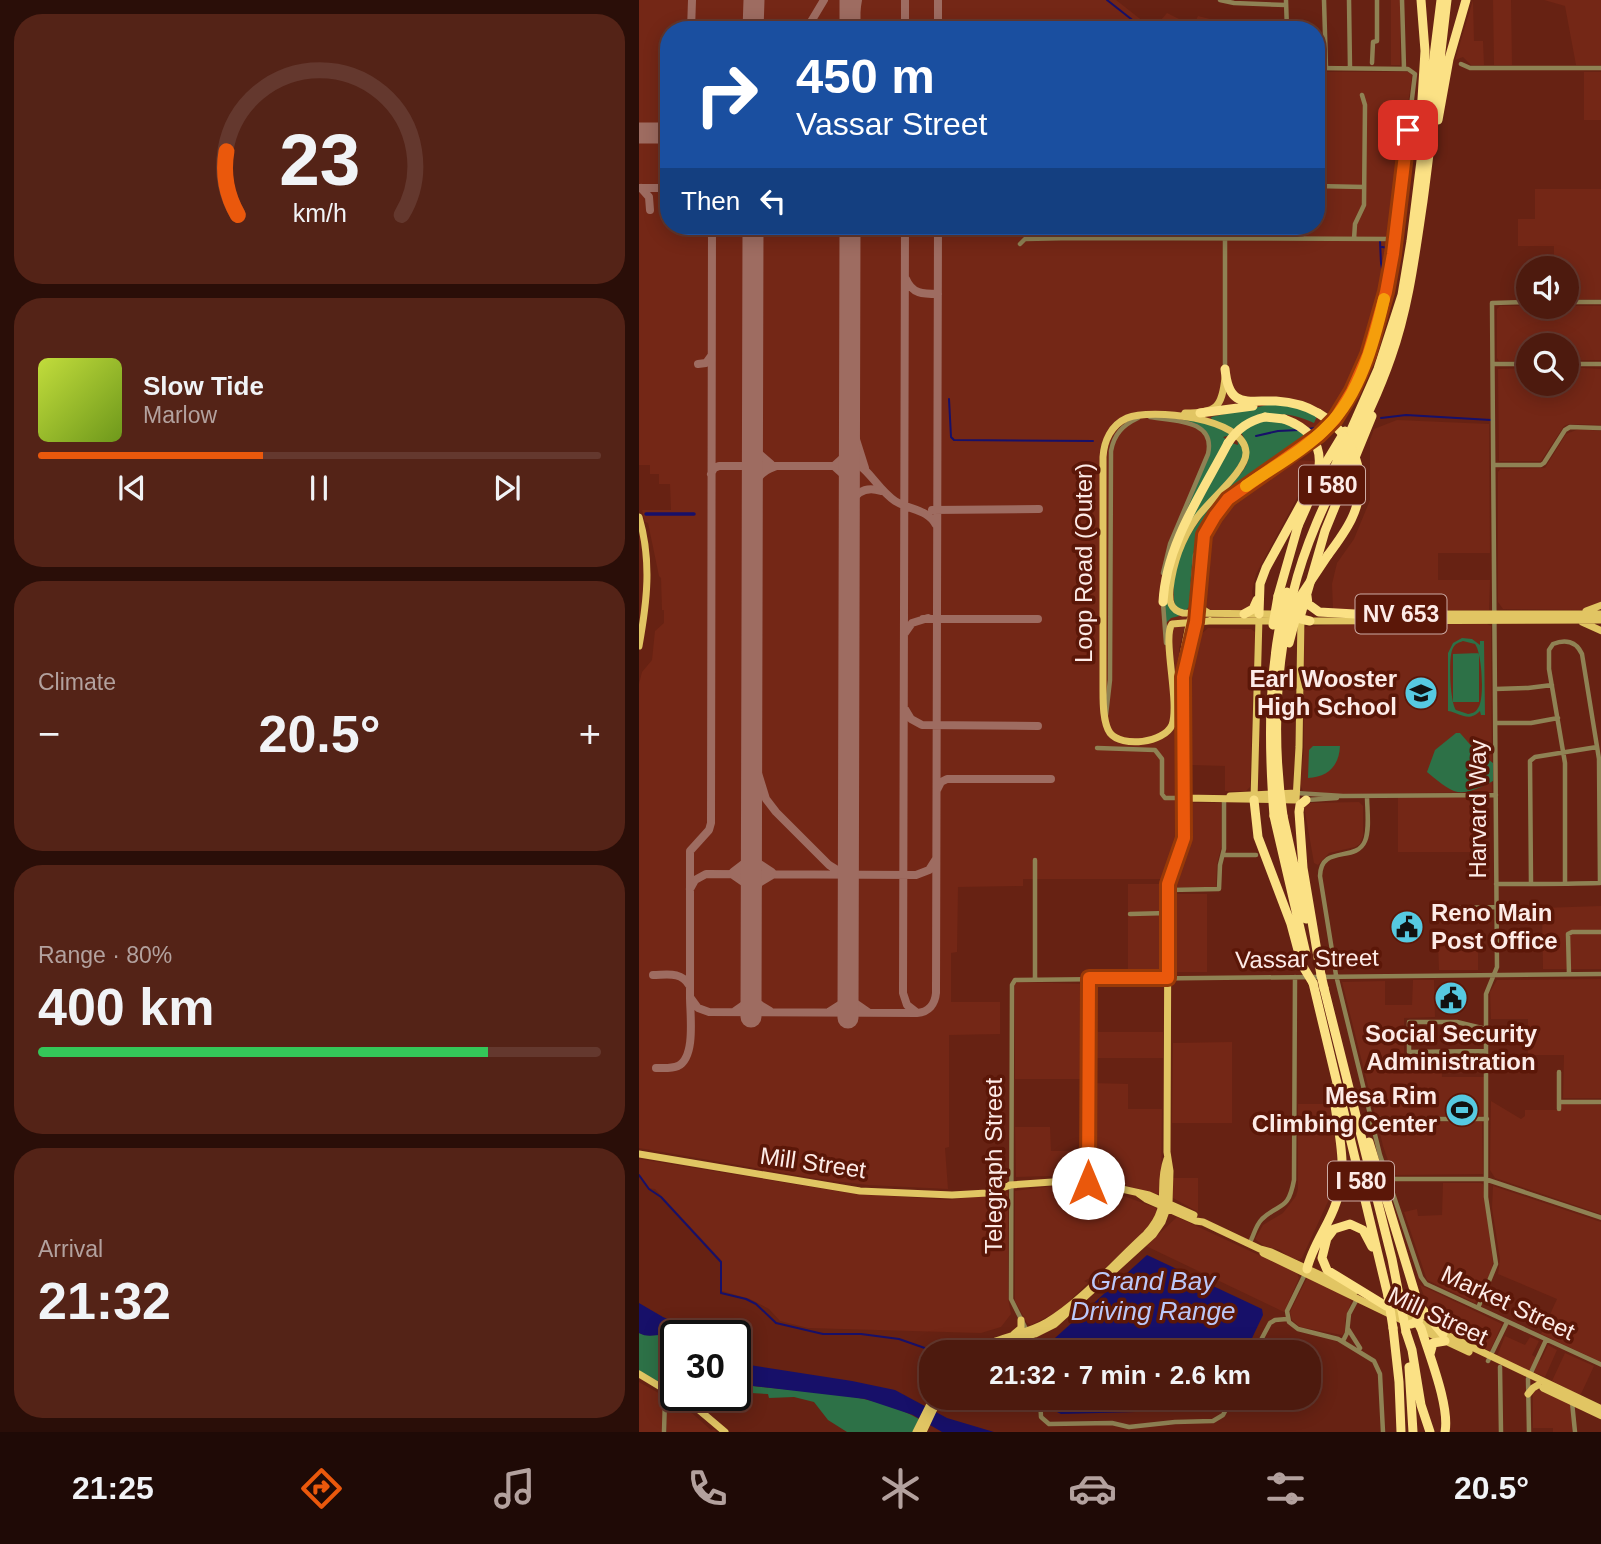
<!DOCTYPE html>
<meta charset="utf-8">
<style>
:root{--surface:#4d1a0e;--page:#542317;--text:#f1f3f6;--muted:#b3a19e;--line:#64382e;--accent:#ea580c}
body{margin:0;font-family:Arial,sans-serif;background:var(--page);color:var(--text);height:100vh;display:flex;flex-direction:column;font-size:26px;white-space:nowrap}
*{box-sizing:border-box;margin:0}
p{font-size:23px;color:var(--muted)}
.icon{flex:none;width:38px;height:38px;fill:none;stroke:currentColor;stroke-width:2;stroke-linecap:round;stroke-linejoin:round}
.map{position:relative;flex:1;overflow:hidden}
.drawer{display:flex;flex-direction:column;gap:14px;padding:14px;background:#2a0e08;width:639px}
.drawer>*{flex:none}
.top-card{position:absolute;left:21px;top:21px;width:665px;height:214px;border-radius:28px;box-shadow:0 4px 18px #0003,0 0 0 2px var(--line);background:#1a4fa0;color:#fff;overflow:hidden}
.buttons{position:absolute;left:877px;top:256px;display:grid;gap:14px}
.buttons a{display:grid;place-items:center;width:63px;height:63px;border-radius:50%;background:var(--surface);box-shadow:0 4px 18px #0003,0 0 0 2px var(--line);font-size:35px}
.speed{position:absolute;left:21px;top:1320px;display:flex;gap:14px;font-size:35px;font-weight:700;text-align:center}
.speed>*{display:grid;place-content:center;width:91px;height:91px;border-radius:50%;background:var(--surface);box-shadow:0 4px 18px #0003,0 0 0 2px var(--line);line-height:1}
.speed .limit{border:4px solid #111;border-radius:10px;background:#fff;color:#111}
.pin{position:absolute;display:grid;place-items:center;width:60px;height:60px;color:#fff;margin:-30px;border-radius:14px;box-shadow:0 4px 10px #0006}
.me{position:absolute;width:77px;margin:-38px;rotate:0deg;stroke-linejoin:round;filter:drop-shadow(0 0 5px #0008)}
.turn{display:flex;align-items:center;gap:24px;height:147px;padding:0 21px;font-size:32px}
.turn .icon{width:91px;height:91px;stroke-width:2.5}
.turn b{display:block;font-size:49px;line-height:60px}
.then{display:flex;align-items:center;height:66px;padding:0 21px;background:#0003;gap:14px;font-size:26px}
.big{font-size:52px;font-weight:700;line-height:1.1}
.drawer .widget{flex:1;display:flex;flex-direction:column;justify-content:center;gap:10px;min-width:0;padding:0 24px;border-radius:28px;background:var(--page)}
.drawer .dial{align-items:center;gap:0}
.dial svg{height:182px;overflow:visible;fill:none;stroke:var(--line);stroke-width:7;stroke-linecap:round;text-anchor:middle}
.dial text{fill:var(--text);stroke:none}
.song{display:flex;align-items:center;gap:21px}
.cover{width:84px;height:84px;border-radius:10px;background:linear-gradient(135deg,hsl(70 70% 55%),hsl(80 70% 35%))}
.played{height:7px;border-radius:4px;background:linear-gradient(90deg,var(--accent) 40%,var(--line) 40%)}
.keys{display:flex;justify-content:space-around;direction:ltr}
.heat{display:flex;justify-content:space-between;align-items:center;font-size:38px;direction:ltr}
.charge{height:10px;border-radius:5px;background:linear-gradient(90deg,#34c759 80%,var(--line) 0)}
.trip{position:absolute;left:280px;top:1340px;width:402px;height:70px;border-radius:28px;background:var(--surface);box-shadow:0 4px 18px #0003,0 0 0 2px var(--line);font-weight:700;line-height:70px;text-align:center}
.tab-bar{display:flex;height:112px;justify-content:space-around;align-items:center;background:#1f0a06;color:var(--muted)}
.tab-bar .icon{width:49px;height:49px}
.tab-bar .selected{color:var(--accent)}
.tab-bar b{font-size:32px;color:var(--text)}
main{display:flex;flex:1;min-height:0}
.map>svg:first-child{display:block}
</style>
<main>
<section class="drawer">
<div class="widget dial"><svg viewBox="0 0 100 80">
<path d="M14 69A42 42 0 1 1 86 69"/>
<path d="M14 69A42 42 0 0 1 9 41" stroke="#ea580c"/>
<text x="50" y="56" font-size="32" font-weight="700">23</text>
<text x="50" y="72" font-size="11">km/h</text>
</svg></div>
<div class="widget">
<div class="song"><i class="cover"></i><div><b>Slow Tide</b><p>Marlow</p></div></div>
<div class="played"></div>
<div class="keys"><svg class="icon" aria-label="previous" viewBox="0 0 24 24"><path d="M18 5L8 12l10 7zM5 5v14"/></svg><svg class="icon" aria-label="pause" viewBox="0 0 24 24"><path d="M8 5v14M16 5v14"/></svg><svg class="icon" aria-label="next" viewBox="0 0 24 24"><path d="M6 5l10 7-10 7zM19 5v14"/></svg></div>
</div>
<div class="widget"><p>Climate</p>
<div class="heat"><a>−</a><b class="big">20.5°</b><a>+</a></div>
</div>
<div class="widget"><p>Range · 80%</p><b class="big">400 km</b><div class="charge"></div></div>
<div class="widget"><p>Arrival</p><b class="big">21:32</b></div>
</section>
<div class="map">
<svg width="963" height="1432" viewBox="0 0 963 1432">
<rect width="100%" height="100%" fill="#672213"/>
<path fill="#742716" d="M0,0H477L514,29L528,13L554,26L559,16L575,20L572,30H30V226H677V72H770L773,75L743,294L715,382L699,409L683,428L668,441L612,478L577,508L570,517L555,550L551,606L540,649V840L525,879H384V886L319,887L318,952L312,953V1002H361V1034L310,1035V1147L306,1148L309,1189L229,1185L186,1180L0,1148V684L3,672L13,660L16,631L25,623V610H23L22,578L20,576L9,523L6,522L3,510H32L31,484H20V474H11V465H0Z
M752,0H761V65H752Z
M834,0L835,41H844L845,65H832L824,57L816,60Z
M854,0H872L873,65H855Z
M905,0H962V65H937L926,6Z
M945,72H962V120H945Z
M896,189H962V299H928V268H915V246H879V219H896Z
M861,306H962V360H928V345H889V361H860L858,358V309Z
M928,367L962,369V425L930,424L925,426L902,461H860L859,369L889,368V383H928Z
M758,420L850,424L851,553H799V580H851L850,610H694L693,584L698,563L715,539L731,500V440L735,429Z
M940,429L962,431L963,602L944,610L864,609L859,602V472L861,469L906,468L927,434Z
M651,460L678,461L617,574L613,591L614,600L608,611H572L565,604L564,565L569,540L574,527L584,512L598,497Z
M848,624L852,626L853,792L700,794L664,791L661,784L665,750V631L667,627L690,625Z
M569,628L612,629L616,632L611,782V787L607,791H586V766L551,765V664L557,639Z
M759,796H838V852H759Z
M720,802L724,806V836L721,844L716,847L690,853L679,865L675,863L665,806L671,803Z
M554,803H582V848L578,864L577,887H538L535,883L551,839V807Z
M489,884H524L522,974H489Z
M538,894H568V972H534V898Z
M962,906V969H904L903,908Z
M799,944H817L818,951H839V970H800Z
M962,979V1098H924L925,1055H889V1019H852L851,992L858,980Z
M774,980H795L796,1017L765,1018V1056L802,1057L803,1077H845V1115L843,1116H739L736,1114L703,982L746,981V1005H773Z
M379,982L446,984V1079H376V984Z
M454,1032H524V1058H454Z
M593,1042V1123H533L534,1043Z
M453,1083L489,1084V1109H523L522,1193L518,1194L454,1177L452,1157Z
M852,1101L882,1119L886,1116V1110H921V1103L962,1105V1214L856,1178L851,1170Z
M659,1104H691L698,1152L696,1178L692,1195L663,1258L660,1260L650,1257L641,1250L625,1246L616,1239L624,1225L644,1213L657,1196L659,1189Z
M741,1122H843L844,1174L754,1175L744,1146L739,1125Z
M376,1127H411L412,1151H446L447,1171L444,1175L377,1177Z
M0,1159L210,1193L310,1200L366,1192L369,1193V1298L372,1314L362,1327L342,1333L169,1328L141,1321L130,1309L111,1299L83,1291V1261L16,1189L9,1188L0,1176Z
M533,1178H559V1212L534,1198Z
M804,1183H842L844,1184L854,1262L852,1272L836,1303L788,1280L765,1212L778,1209L779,1216L803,1215Z
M414,1186L457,1190L485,1196L517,1208L518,1214L511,1226L461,1273L445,1281L449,1283L420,1311L392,1325L388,1323L376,1301V1191Z
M854,1186L962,1222V1362L902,1334L918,1299L859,1274L861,1259L853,1208Z
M538,1217L658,1273L660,1278L645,1312L507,1246Z
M668,1278L711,1298L712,1302L706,1320V1332L703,1335L661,1327L653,1320L651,1312Z
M781,1285L863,1324L851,1351L803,1329L792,1316Z
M866,1336L886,1345L891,1337L900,1341L893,1355L902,1360L909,1345L918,1350L906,1377L858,1356Z
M926,1353L955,1366L941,1396L913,1381Z
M0,1382L25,1396L24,1432H0Z
M897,1389L931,1403L933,1408V1432H914V1428H894V1393Z
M28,1401L54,1414L72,1430L75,1429L78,1432H28Z"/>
<path fill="#2d7147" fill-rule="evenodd" d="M633,404L646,405L679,414L675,423C646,409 623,412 597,430L573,420L572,417Z
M540,420C559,420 577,425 592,435L584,437L589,441L536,536L572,446C569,427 558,423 540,420Z
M630,420L652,423L670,438C640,459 578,495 563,527C551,551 552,579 551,606L546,611L536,607C528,562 555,523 584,492C592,483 604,474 608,463C612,452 607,442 602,432L617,423Z
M598,436L605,453C597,476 576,490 562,509C542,535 537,565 529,596L540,616L532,618L526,624V596L539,544L593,443L599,445Z
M823,638L833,639L841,645V641H845L846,715H842L841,711C829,723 822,713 809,711V653L814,643ZM824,641L836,644C843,653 846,699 839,708C836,713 834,713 829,714L817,710C811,702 809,656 814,648C817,643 819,643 824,641Z
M840,653V702H814V654Z
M817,733H821L835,749L854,763V781C819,799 816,795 788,772L796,750Z
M674,746H701C700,766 689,777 669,778L670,750Z
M0,1333C12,1339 25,1330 37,1339V1391L0,1371Z
M96,1382L114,1386C170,1393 230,1391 280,1419L274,1432H208L189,1420L175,1402L155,1397L130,1398L129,1394L112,1393L96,1388Z"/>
<path fill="#171069" d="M508,1255L623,1309L624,1315L606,1353H409L411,1345L416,1338Z
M0,1303L24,1317L64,1335H37V1339C24,1330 12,1340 0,1333Z
M96,1359L104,1364L213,1381L256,1390L308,1418L355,1432H303L274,1415L226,1399L114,1386L96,1382Z
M412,1398H584L578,1408L571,1410L422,1414L414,1410Z"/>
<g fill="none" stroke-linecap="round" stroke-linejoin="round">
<path stroke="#171069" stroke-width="2" d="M468,0L506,30
M741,241L742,263L746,285
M743,247L750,248
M310,399L312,437L315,440L454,441
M742,418L767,415L852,420
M669,429L682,427
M617,436L639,431L660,430
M0,1175L10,1189L22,1197L82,1262V1293L107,1299L117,1304L137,1323L184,1334H222L260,1339L300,1353"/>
<path stroke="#171069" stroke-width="3.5" d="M7,514H55"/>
<path stroke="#9e6c61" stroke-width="8" d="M52,30L53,0
M167,30L185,0
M214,30L219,0
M266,30V0
M299,30V0
M0,188H30
M2,188L10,197L11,210
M73,226L72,823L70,830L51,851V997L59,1008L70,1012L278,1013C290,1012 296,1004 297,993L299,226
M266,226L264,993L268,1005L277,1012
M267,279C273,294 284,294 299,294
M59,364L67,363L72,356
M210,364L214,430L226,468
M114,437L118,452L132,464
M196,465L206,456L210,444
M196,467L206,476L210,488
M72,474L75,468L80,466H221C231,472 241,491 256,501C270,510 289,509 297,525
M114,479L112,471L104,466L112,461L114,452
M113,498C115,482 120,472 135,467
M293,510L400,509
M210,512C213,495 224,485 242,491
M284,619H399
M266,633L273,623L289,618
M266,709L272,719L283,725L399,726
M113,712L118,770L127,799L137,812L190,865L203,873
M298,790L302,782L308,779H412
M113,844L119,863L133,872
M94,872L107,862L112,847
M94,875L107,884L112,900
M51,889L56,880L67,874L277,875L290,870L297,859
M113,901L120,883L133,875
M14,975C27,975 42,971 50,985
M209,987L216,1003L229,1012
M96,1011L106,1004L112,994L118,1003L131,1011
M191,1011L202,1004L209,990
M17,1068C24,1068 32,1069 39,1066C57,1057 51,1015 51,997"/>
<path stroke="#9e6c61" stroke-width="21" d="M114,30L115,0
M211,30V0
M0,133H30
M112,1017L114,226
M209,1018L211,226"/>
<path stroke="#8f8254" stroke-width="4.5" d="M581,0L595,3L647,5
M647,0L648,30
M685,0L687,68
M710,0L711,68
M763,0L765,68
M733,63L734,42L738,41V0
M822,64L831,68H963
M677,186L725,187
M715,239L716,224L725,205L726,105L723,95
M381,244L386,239L434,238L756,239
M928,302H963
M854,364H889
M928,364H963
M586,368V238
M511,417C534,421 577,419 569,454L531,544L524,573
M855,465H902L905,463L926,430L931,427L963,428
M524,603L527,643
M552,614L556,555L576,516L598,492L671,442L690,425L709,399L722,372L742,311L754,254L776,74L769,69L677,68
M558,614L563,543
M856,689L889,688L913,685
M467,715L471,680L472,451C475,434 484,425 499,418
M856,723H892L919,718
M458,748L516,750L523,759V794L526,798H544
M657,793L704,796L857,795
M728,796C728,809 731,829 726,841C717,863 682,844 681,876L697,975L741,1155L782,1277L787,1284L963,1365
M668,800L698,798
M584,855H617
M396,860V978
M857,884C892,884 926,884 961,883L960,759L943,654C937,641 926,639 914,644L910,650V669L926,763V884
M892,884L891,761L896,757L958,747
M529,890L580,889L581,865L585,849V799
M817,908L857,907
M491,914L529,913
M930,974L929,934L933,932H963
M847,1051L770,1052V1022H818L847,1029
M920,1102H963
M920,1109V1072
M733,1119H848
M751,1179H846L963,1218
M449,1183L450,978
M610,1244C615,1236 616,1226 623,1219C641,1202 649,1212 655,1180L656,977
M666,1274L648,1311L650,1322L659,1329L699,1339L735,1361L741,1374L744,1432
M839,1308L857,1264L847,1197V994L858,967L853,303L889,302
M709,1329L721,1348
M704,1341L708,1333L710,1314L718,1299
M399,1353L372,1299L373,985L376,980L963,974
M615,1353L631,1323L636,1320L648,1319
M849,1361L868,1322
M861,1367L862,1432
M401,1398L402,1417L410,1424L473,1423L490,1427L536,1422L574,1421L584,1415L593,1398
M933,1402L936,1432
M25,1432L26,1399
M890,1432L889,1379L907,1340"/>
<path stroke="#e1c563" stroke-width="7" d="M546,413C577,413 583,408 586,377
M0,517C13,561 8,602 0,646
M559,601L563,609L571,614
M947,611L963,605
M711,614H963
M640,621H570L533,624C523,637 541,702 533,725C525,743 483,748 471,733C464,723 464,703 464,691V457C465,441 472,425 488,418C511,408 605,417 607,452C608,471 568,502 557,519C542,540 534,564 531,589C530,601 531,610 544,613L640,614
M665,621L963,620
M943,622L963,631
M546,673L557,620
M591,796L657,793
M545,798L657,800L660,747L662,616
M615,800L620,618
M0,1154L221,1191L313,1195L348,1193L372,1185
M371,1185L442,1180L510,1195L555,1215
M500,1194L507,1199L557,1221L564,1222L621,1249L632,1252L716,1291
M624,1253L767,1322
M749,1307L963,1409
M781,1329L830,1352
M375,1334L382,1328V1320
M332,1353C356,1337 384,1336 408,1322C441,1303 477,1261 507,1234C534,1205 517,1189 528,1159
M343,1353L361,1344L396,1334L416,1324L514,1235L523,1222L530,1203L531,1171L528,1152L529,888C530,869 542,856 545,838L543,660L551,620
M0,1374L60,1410L86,1432
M904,1388L963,1416
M889,1394L894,1388L899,1385
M277,1432L294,1398
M284,1432L300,1398"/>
<path stroke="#fbe185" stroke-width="9" d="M782,115L786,51L782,0
M799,120L810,59L827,0
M586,369C590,409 607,400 637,401C652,402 666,405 679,413
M561,413L614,406
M626,417L645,419
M696,466L739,369L763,295L772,241L802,0
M689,555C707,531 723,509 721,477
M654,593C674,509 724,438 752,357C770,306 776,254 784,201C793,134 800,67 808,0
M639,596L659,526
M668,596L669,604L680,612L716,614
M524,602C527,544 563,493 589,443
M605,614L614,609L618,600
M620,614L621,584L627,568L666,497L706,431
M662,614L686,531L733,416
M654,617L671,621
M615,800L619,837L652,924L663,965
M667,800L661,805L660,812L664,868L682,975
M635,816L667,954
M644,816L667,919
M674,983L749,1296
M685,988L753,1259L762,1305
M730,1142L782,1313L779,1322L772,1324
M688,1238L683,1258L688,1270L747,1306
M686,1241L695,1229L711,1224L724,1230L733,1247
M668,1269C673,1246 690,1225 697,1203C711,1165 697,1127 694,1088
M783,1309L804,1334
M777,1321L782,1328C790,1355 811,1406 806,1432
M754,1328L760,1382L762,1432
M767,1332L773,1350L782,1405L791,1432
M791,1354L794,1343L806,1341
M770,1367L774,1432"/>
<path stroke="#fbe185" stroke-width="9" d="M679,413C703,427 717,449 721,477
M645,419C703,440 676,487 659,526
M589,443C599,428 610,421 626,417
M634,625L639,596
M650,643L663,594L689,555
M635,816C629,739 629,667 648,592
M644,816C633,741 636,667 654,593
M663,965L674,983
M682,975L685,988
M749,1296L754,1328
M762,1305L767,1332"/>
</g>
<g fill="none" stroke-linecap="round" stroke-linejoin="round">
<defs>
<path id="route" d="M449,1183L450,978H529V884L545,838L544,677L557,622L565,535L576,516L589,499L680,435L696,419L713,391L729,355L747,292L754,254L769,130"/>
</defs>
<use href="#route" stroke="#983908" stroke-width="18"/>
<use href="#route" stroke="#ea580c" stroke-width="12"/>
<path stroke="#f59e0b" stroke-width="12" d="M607,486C634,467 666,450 689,426C721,394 735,342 745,299"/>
</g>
<defs>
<symbol id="school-disc" viewBox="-11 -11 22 22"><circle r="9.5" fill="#56c9e1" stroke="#5b1708"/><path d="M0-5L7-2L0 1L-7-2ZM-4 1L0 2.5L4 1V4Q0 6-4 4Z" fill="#111"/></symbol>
<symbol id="civic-disc" viewBox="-11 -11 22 22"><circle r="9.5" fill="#56c9e1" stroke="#5b1708"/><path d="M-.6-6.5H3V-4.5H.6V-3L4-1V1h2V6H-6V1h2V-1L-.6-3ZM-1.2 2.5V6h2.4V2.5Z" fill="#111"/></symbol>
<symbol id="stadium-disc" viewBox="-11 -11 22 22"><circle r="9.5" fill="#56c9e1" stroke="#5b1708"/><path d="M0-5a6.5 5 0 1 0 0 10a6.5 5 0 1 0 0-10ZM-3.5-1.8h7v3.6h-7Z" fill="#111"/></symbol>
</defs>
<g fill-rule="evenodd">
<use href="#school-disc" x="763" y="674" width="38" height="38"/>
<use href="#civic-disc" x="749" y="908" width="38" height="38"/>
<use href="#civic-disc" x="793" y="979" width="38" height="38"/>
<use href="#stadium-disc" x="804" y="1091" width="38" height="38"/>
</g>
<g text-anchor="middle" stroke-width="7" stroke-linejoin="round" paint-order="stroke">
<g fill="#5b1708" stroke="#ccaba4" stroke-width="2">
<rect x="660" y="465.5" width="66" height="39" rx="5"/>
<rect x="716.5" y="594.5" width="91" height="39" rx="5"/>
<rect x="689" y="1161.5" width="66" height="39" rx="5"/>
</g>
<g font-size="23" font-weight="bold" fill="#fdebe7">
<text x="693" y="493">I 580</text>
<text x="762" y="622">NV 653</text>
<text x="722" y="1189">I 580</text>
</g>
<g font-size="24" fill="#fdebe7" stroke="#5b1708">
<text transform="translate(445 563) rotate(-90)" y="8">Loop Road (Outer)</text>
<text transform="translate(839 809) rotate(-90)" y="8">Harvard Way</text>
<text transform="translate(668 959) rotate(-1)" y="8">Vassar Street</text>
<text transform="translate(174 1163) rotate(8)" y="8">Mill Street</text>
<text transform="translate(355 1166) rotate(-90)" y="8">Telegraph Street</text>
<text transform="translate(869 1303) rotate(25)" y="8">Market Street</text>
<text transform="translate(799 1316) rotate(25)" y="8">Mill Street</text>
</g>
<g font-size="24" font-weight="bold" fill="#fdebe7" stroke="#5b1708" text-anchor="end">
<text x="758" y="687">Earl Wooster<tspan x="758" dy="28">High School</tspan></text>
<text x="792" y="921" text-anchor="start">Reno Main<tspan x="792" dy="28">Post Office</tspan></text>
<text x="812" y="1042" text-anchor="middle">Social Security<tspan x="812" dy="28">Administration</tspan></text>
<text x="798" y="1104">Mesa Rim<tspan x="798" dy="28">Climbing Center</tspan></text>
</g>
<g font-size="26" font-style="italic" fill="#bcc8f9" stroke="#5b1708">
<text x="514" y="1290">Grand Bay<tspan x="514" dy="30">Driving Range</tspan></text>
</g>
</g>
</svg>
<div class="buttons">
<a><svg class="icon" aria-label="sound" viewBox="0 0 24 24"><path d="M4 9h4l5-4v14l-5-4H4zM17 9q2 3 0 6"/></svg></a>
<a><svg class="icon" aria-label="search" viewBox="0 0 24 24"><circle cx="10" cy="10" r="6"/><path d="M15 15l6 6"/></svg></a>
</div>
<div class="speed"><div class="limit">30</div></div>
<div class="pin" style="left:769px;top:130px;background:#d93025"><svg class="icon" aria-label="arrive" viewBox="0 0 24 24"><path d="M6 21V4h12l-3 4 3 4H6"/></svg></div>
<svg class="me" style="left:449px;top:1183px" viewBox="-20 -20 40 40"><circle r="19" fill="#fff"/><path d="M0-13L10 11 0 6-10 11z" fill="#ea580c"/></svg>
<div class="trip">21:32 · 7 min · 2.6 km</div>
<div class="top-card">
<div class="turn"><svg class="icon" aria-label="right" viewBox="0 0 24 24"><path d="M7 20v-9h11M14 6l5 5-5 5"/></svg><div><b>450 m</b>Vassar Street</div></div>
<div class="then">Then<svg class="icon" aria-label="left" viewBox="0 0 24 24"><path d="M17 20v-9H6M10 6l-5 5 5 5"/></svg></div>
</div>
</div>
</main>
<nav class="tab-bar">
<b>21:25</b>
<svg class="icon selected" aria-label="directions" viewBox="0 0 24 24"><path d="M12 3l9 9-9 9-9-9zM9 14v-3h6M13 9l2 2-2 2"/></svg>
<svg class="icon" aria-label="music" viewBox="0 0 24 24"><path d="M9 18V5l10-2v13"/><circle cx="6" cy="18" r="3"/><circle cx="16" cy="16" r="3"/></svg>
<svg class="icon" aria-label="phone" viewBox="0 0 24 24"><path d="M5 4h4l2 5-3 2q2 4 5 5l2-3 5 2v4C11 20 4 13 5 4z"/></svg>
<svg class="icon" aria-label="climate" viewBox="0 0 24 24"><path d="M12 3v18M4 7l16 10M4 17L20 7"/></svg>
<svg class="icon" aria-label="car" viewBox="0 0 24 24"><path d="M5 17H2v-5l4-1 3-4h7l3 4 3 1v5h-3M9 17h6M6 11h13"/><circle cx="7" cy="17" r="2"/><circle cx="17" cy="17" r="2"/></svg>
<svg class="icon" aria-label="filters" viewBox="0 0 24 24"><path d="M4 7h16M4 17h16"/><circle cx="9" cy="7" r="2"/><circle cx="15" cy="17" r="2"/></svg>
<b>20.5°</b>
</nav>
